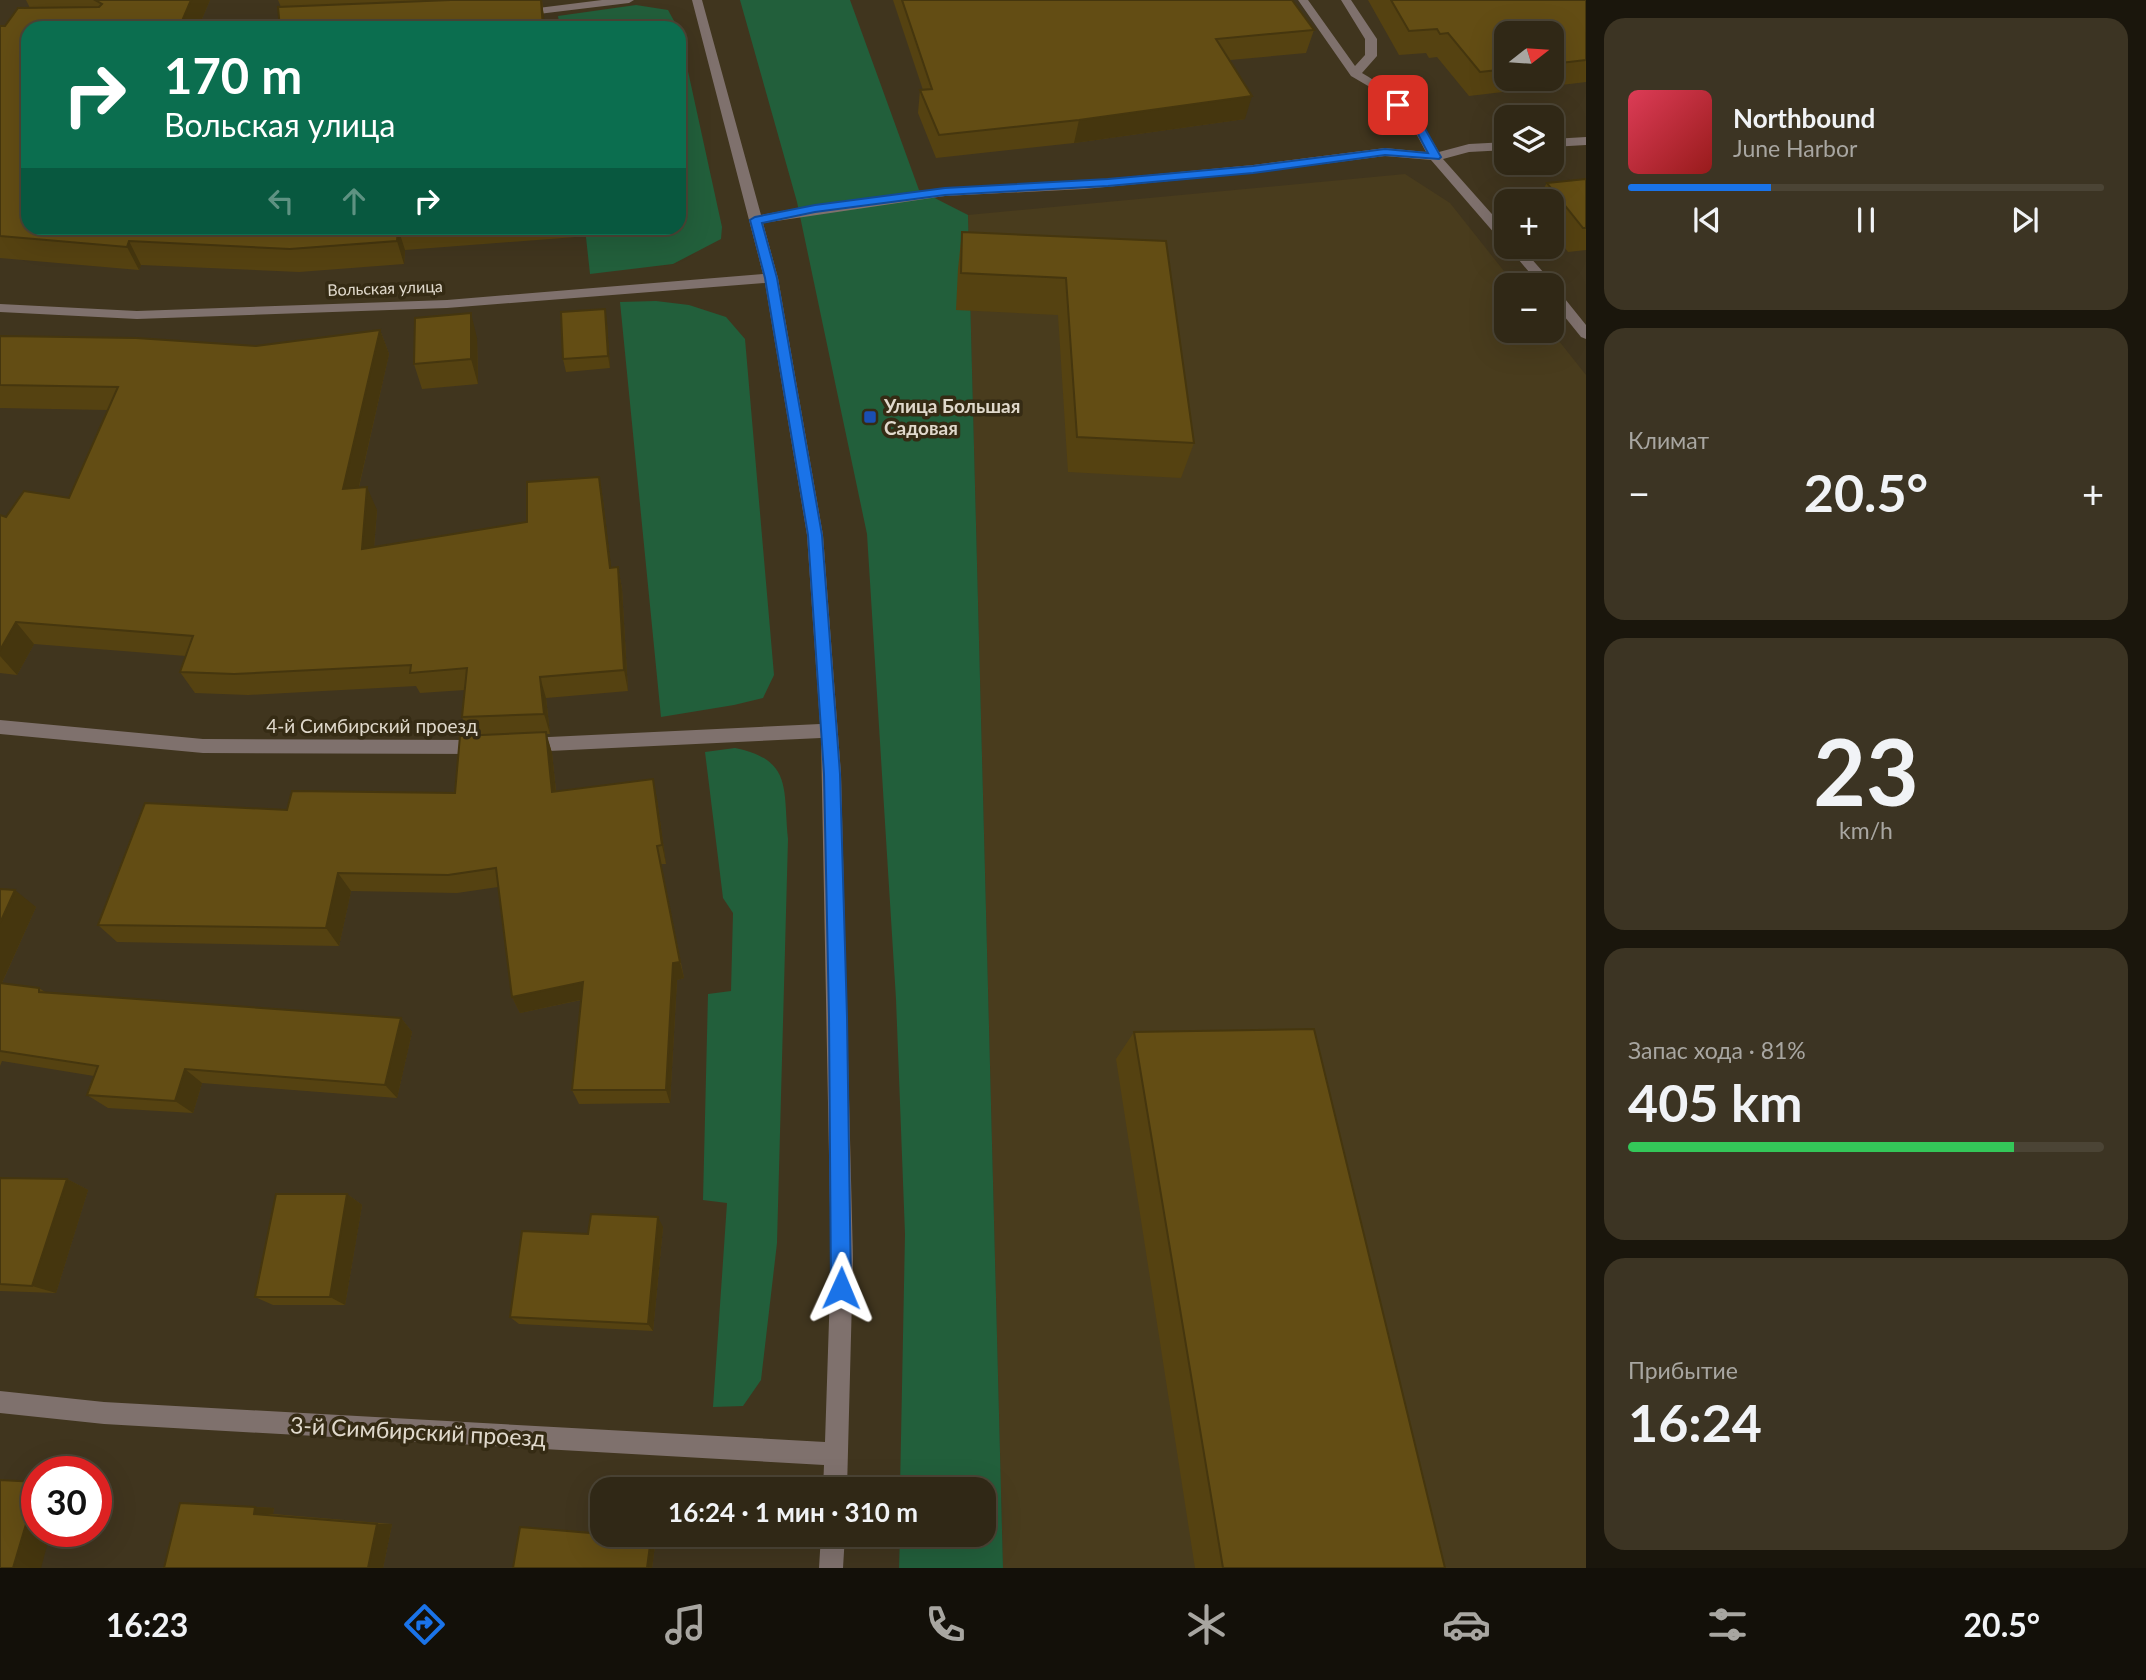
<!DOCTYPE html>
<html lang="ru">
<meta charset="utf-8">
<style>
:root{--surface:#302816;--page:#3c3423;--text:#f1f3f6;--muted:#a8a6a1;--line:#4b4435;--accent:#1a73e8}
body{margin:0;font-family:Lato,sans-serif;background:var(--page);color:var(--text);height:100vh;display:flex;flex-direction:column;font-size:26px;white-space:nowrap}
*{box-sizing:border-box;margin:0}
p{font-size:23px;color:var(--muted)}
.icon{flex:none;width:38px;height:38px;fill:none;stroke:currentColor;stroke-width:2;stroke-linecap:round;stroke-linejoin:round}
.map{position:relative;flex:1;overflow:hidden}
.sheet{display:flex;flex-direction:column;gap:18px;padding:18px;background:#1a160c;width:560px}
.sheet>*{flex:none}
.hud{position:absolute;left:21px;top:21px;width:665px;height:214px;border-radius:21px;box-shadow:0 7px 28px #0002,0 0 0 2px var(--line);background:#0b6e4f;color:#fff;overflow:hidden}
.needle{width:46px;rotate:73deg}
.fabs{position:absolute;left:1494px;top:21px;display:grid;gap:14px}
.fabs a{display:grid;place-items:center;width:70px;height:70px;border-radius:14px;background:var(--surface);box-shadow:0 7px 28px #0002,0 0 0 2px var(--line);font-size:35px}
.speed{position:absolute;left:21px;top:1456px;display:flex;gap:14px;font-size:35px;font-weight:700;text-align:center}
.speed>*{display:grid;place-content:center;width:91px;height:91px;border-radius:50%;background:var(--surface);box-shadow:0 7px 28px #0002,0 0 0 2px var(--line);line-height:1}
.speed .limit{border:10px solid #d22;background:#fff;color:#111}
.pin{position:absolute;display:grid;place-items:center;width:60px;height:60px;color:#fff;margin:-30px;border-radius:14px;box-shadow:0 4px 10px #0006}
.me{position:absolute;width:77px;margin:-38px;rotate:1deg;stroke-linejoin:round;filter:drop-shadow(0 0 5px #0008)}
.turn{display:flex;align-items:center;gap:24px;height:147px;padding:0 28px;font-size:32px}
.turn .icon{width:91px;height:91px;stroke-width:2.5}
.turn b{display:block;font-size:49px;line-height:60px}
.lanes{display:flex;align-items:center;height:66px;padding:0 28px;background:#0003;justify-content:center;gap:35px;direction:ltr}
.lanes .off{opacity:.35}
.big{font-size:52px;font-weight:700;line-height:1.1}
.sheet .widget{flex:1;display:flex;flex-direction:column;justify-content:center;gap:10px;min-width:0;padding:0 24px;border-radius:21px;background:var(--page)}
.sheet .dial{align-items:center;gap:0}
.dial b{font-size:91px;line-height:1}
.song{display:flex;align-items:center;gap:21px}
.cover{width:84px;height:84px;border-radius:10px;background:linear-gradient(135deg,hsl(350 70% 55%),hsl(0 70% 35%))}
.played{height:7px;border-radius:4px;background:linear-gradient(90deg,var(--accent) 30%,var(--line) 30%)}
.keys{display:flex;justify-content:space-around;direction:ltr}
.heat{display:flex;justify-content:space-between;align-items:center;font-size:38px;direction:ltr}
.charge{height:10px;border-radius:5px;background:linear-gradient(90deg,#34c759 81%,var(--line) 0)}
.trip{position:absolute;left:590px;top:1477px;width:406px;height:70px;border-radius:21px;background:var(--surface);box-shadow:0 7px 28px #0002,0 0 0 2px var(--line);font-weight:700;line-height:70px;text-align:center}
.dock{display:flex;height:112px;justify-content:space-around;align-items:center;background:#131009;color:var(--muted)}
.dock .icon{width:49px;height:49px}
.dock .active{color:var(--accent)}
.dock b{font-size:32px;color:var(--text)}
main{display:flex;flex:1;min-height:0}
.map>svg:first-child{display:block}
</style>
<main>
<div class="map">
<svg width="1586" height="1568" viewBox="0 0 1586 1568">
<rect width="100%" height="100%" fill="#40351e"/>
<path fill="#493c1d" d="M1405,174L1450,203L1515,285H1507V331H1551L1586,375V1568H1003L968,215Z"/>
<path fill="#225f3b" d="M740,0H850L919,190L968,215L1003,1568H899L900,1535H984V1489H900L905,1234L896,999L867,534L797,202Z
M636,5L668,10L678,28H560L558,16Z
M679,30L722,227L721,239L673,264L590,274L585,228H679Z
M656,301L689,305L726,317L745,339L774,675L763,698L734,705L661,717L620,302Z
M735,748C793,760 783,789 788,839L777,1243L761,1380L743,1406L713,1407L727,1203L703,1200L708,994L731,991L733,913L723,898L705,752Z"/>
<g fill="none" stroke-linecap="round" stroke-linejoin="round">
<path fill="#7f716d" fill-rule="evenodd" d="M602,0H634L629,3L522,16L517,13L522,10Z
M692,0H702L761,215L815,205L945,188L1084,181L1253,165L1385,148L1426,152L1411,124L1375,90L1351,76L1298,0H1308L1355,66L1365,55V39L1341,0H1351L1377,39V56L1362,73C1399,95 1418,115 1439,152L1469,144L1507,142V150L1469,152L1443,159L1507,231V243L1502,242L1431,160L1385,156L1253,173L1084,189L945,196L763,223L778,278L823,535L841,774L853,1260L847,1489H823L824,1465L104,1424L0,1413V1391L104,1402L825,1442L831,1260L821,738L528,752L522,750L519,745L522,740L528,738L820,724L807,535L765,283L447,308L137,319L0,312V304L137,311L447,300L763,274Z
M302,22L306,23V27L250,28L256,25Z
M1586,137V145L1552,147V139Z
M1508,247H1521L1552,282L1554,285L1552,287L1540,285Z
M1552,288L1557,289L1586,325V339L1581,337L1552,301Z
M0,720L203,739L482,740L488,742L491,747L488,752L482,754L203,753L0,734Z
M821,1535H845L843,1568H819Z"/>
</g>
<path fill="#554211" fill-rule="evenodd" d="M26,0H210L198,28L28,228H574L576,237L405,250L404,264L299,272L141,265L139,270L0,258V26H5L30,8Z
M278,0H542L545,28H280L281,7Z
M893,0H1292L1314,30L1306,53L1230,60L1245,119L1074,143L936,158L918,113L920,90H923Z
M1368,0H1586V82L1469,96L1437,57L1429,58L1426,53L1399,55ZM1507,33H1552V79H1507Z
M1586,179V250L1568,252L1552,231V201H1536L1547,183Z
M962,232L1166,241L1194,443L1181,478L1068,472L1058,315L956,310L958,269Z
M607,322L610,368L566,372L563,359Z
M380,330L389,354L359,487L377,510L374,547L527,522L599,477L603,500L611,568L618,567L622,589L628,691L546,698L550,734H546L552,753L556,791L657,799L666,864H661L684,978L677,980L670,1103L579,1104L572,1090L581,1000L520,1013L512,997L498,887L457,893L351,891L339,946L117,942L98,925L287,810L455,793L470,736L462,717L465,690L420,693L416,686L248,695L195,693L180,672L186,656L34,644L17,675L0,673V515L6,517L69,498L108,410L0,408V336L256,346Z
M477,338L478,384L422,389L414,364Z
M0,889L36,907L2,983L39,988L45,992L401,1018L412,1032L397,1098L202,1083L193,1113L108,1108L87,1095L94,1076L2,1061L0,1066Z
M1134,1032L1445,1568H1195L1116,1059Z
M0,1178L67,1179L88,1190L56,1293L0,1291Z
M347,1194L362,1205L345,1305H273L255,1297Z
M663,1227L653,1331L519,1324L510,1317L588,1234Z
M180,1503L274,1508L273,1514L392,1524L383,1568Z
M520,1527L602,1533V1535H620L656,1538L652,1568Z"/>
<path fill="#45360e" d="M191,0H210L198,28H179Z
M541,0L544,16L545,28H543Z
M1252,96L1245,119L1074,143L1079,120Z
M398,228L405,250L404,264L397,241Z
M129,241L141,265L139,270L127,247Z
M605,309L607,322L610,368L608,356Z
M471,313L477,338L478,384L471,359Z
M380,330L389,354L353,512L343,489Z
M599,477L603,500L614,590L610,568Z
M367,487L377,510L372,571L362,549Z
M618,567L622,589L628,691L624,670Z
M16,622L34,644L17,675L0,656V650Z
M540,677L546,698L550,734L544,714Z
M546,732L552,753L558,812L552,792Z
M653,779L657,799L666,864L662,845Z
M338,873L351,891L339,946L326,928Z
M15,890L36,907L0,987V923Z
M680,962L684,978L677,980L670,1103L666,1090L673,963Z
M583,982L589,998L520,1013L512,997Z
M401,1018L412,1032L397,1098L385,1085Z
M185,1069L202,1083L193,1113L175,1101Z
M67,1179L88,1190L56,1293L32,1286Z
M347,1194L362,1205L345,1305L330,1297Z
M658,1217L663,1227L653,1331L648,1324Z
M37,1487V1531H51L41,1568H13Z
M255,1507L274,1508L273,1514H254Z
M377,1524H392L383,1568H368Z
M651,1538H656L652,1568H647Z"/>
<path fill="#634d14" stroke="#45360e" stroke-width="2" d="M95,0H191L179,28H28V228H398L397,241L290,249L129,241L127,247L0,236V26H5L18,8L99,7L102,4Z
M451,0H541L543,28H280L278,7Z
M902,0H1292L1314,30L1216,39L1252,96L1079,120L939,135L920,90L932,89Z
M1391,0H1586V60L1552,64V33H1507V69L1480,72L1448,33L1440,34L1437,29L1409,31Z
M1586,179V228H1583L1547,183Z
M962,232L1166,241L1194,443L1077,437L1066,278L961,273Z
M605,309L608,356L563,359L561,312Z
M471,313V359L414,364L415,318Z
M380,330L343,489L367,487L362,549L527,522V482L599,477L610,568L618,567L624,670L540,677L544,714L462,717L467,668L410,673L411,665L234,674L180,672L193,636L16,622L0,650V515L6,517L24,491L69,498L118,387L0,385V336L136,338L256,346Z
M546,732L552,792L653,779L662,845L657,846L680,962L673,963L666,1090H572L583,982L512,997L496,868L448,875L338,873L326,928L98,925L145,803L287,810L292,791L455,793L460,736Z
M0,889L15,890L0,923Z
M0,983L39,988V992L401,1018L385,1085L185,1069L175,1101L87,1095L98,1066L0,1051Z
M1314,1029L1445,1568H1223L1134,1032Z
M0,1178L67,1179L32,1286L0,1284Z
M276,1194H347L330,1297H255Z
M591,1214L658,1217L648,1324L510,1317L522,1231L588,1234Z
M0,1480L37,1482V1487L13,1568H0Z
M180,1503L255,1507L254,1514L377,1524L368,1568H164Z
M520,1527L602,1534V1535L651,1538L647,1568H513Z"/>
<path fill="#1a73e8" stroke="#114b97" stroke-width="2" d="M1398,101L1420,120L1441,157L1439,159L1385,155L1253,173L1108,186L945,195L815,212L762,223L777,278L822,535L840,774L847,1017L851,1288L848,1295L841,1298L834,1295L831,1288L829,1017L824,774L808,535L765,278L750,220L755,217L815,205L945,188L1108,179L1253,166L1385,149L1428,153L1412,123L1392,105Z"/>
<rect fill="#1a4fb4" stroke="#352b14" stroke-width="2.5" x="863" y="410" width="14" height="14" rx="3.5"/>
<g text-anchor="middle" stroke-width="7" stroke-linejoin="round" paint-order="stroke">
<g font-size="16" fill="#e0d9cc" stroke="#352b14">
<text transform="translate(385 288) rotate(-2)" y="6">Вольская улица</text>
</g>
<g font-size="19" font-weight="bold" fill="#e0d9cc" stroke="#352b14" text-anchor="start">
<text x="884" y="413">Улица Большая<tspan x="884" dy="22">Садовая</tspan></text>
</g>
<g font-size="19" fill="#e0d9cc" stroke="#352b14">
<text x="372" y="733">4-й Симбирский проезд</text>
</g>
<g font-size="23" fill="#e0d9cc" stroke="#352b14">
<text transform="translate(418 1432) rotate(3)" y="8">3-й Симбирский проезд</text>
</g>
</g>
</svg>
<div class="fabs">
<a><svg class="needle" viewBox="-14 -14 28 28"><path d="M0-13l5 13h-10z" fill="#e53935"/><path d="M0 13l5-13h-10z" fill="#a8a6a1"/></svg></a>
<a><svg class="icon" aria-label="layers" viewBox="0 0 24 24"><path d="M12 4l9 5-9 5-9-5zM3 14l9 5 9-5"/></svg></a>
<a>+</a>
<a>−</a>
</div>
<div class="speed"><div class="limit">30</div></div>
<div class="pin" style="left:1398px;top:105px;background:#d93025"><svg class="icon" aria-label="arrive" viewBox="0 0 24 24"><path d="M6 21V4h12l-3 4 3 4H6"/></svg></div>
<svg class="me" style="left:841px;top:1288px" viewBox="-20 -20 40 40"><path d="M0-17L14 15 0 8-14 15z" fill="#1a73e8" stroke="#fff" stroke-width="4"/></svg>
<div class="trip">16:24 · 1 мин · 310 m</div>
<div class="hud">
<div class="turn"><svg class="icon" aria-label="right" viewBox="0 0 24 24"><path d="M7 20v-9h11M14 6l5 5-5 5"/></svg><div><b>170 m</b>Вольская улица</div></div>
<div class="lanes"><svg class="icon off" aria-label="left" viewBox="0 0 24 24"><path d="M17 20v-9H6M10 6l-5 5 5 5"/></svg><svg class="icon off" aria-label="ahead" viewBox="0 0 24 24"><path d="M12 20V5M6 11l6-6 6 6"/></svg><svg class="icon" aria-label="right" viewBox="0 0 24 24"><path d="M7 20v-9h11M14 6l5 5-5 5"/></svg></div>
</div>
</div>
<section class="sheet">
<div class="widget">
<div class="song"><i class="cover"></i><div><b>Northbound</b><p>June Harbor</p></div></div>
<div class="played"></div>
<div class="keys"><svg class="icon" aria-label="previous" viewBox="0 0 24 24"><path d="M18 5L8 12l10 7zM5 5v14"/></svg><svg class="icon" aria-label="pause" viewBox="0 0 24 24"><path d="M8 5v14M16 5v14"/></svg><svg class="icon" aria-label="next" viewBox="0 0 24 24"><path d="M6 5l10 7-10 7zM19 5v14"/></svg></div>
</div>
<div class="widget"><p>Климат</p>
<div class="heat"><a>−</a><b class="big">20.5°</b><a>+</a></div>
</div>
<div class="widget dial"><b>23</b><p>km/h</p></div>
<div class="widget"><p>Запас хода · 81%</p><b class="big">405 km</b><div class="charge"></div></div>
<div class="widget"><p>Прибытие</p><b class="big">16:24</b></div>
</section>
</main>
<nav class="dock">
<b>16:23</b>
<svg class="icon active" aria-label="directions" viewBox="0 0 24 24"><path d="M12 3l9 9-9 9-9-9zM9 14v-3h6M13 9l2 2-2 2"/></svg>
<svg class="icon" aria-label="music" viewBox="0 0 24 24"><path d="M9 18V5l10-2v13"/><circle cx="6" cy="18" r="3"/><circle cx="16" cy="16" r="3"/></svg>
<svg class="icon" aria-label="phone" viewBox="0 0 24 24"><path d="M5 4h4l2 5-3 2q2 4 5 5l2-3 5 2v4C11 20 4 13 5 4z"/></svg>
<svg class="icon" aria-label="climate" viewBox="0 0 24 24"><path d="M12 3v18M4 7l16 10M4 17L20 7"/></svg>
<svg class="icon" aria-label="car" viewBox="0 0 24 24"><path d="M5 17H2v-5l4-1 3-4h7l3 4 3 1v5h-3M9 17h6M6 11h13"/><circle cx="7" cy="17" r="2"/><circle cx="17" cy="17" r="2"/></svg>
<svg class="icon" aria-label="filters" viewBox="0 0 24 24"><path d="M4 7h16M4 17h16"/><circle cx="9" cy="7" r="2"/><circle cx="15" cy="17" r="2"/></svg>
<b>20.5°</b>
</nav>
